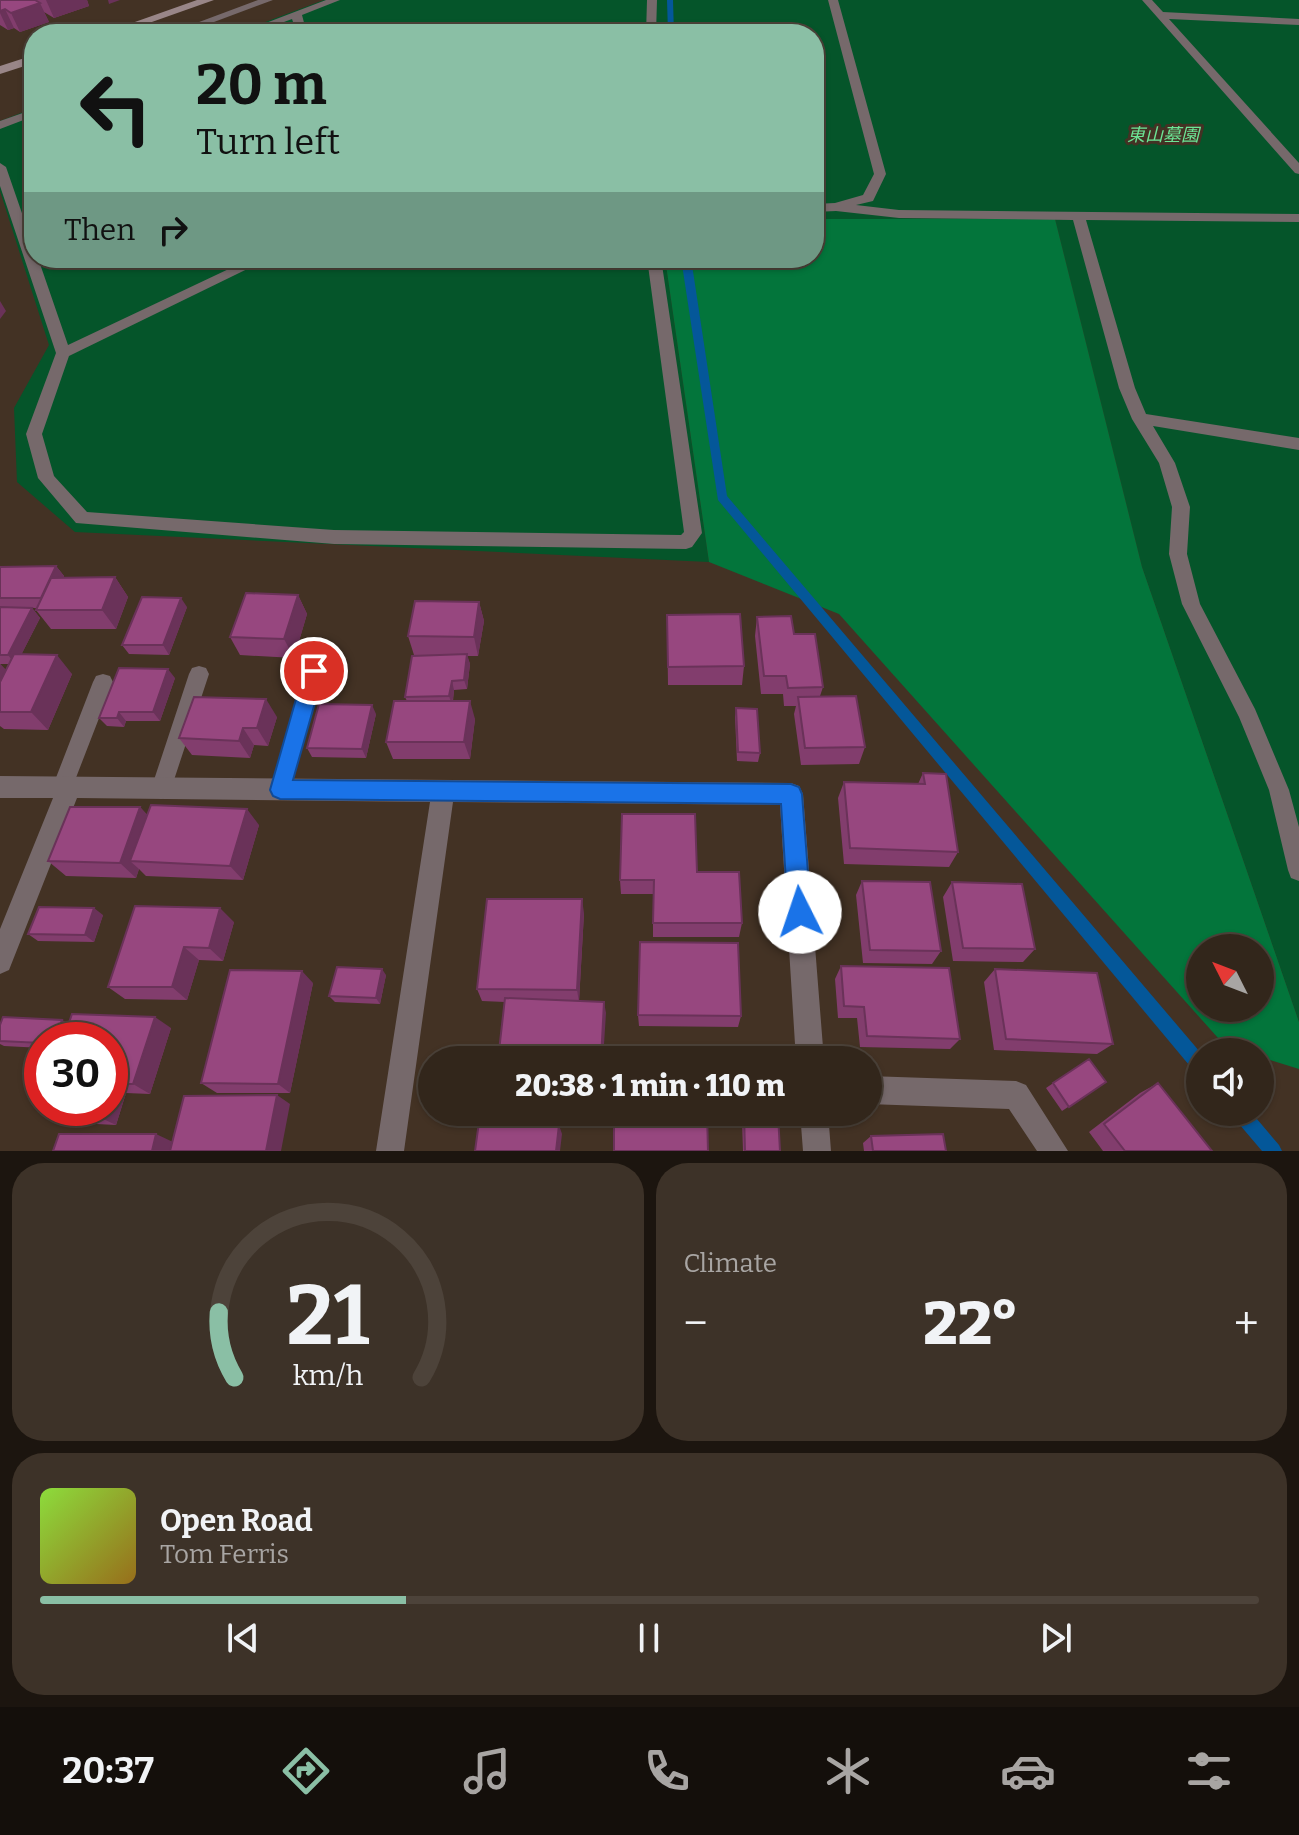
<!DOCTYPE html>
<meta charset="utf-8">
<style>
:root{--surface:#32261b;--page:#3d3228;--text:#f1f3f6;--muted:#a8a5a3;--line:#4d433a;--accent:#8abfa5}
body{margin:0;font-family:Bitter,"Noto Sans JP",serif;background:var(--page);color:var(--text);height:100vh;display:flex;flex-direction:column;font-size:30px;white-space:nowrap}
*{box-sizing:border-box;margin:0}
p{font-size:26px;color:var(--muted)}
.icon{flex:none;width:44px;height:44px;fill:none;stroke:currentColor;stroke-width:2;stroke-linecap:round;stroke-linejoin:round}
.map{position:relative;height:1151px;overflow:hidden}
.side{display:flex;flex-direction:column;gap:12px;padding:12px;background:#1c150f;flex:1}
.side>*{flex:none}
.hud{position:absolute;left:24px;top:24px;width:800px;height:244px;border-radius:32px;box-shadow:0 2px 6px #0004,0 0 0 2px var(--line);background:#8abfa5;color:#111;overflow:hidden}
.needle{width:52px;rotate:312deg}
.buttons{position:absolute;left:1186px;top:934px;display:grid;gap:16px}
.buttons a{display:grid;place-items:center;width:88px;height:88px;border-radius:50%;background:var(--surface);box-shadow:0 2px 6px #0004,0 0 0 2px var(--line);font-size:40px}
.speed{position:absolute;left:24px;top:1022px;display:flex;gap:16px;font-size:40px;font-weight:700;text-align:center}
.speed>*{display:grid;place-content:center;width:104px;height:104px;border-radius:50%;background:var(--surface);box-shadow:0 2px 6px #0004,0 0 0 2px var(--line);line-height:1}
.speed .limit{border:12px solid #d22;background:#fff;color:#111}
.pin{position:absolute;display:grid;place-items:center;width:68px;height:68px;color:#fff;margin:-34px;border:4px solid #fff;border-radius:50%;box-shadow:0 2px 8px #0007}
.me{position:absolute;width:88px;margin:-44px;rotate:356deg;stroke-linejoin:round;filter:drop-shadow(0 0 6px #0008)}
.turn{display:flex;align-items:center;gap:28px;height:168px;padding:0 40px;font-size:36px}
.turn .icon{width:104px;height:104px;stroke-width:2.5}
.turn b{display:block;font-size:56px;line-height:68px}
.then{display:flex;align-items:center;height:76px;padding:0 40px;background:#0003;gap:16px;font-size:30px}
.big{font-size:60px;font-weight:800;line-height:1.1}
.side .tile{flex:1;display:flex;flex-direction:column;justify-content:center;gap:12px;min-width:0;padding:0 28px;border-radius:32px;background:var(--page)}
.side .dial{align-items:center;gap:0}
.dial svg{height:208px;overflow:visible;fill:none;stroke:var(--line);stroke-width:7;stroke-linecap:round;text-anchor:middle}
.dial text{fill:var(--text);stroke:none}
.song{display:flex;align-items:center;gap:24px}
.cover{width:96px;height:96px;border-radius:12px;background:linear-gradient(135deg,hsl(90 70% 55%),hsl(40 70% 35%))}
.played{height:8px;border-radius:4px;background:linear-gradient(90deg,var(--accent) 30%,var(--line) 30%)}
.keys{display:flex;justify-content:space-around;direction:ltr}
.heat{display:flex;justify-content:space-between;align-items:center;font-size:44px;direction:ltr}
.side .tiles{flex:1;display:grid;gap:12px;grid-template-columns:1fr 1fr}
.tile:last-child{grid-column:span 2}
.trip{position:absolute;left:418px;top:1046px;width:464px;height:80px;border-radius:40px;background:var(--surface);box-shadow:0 2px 6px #0004,0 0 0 2px var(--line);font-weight:800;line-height:80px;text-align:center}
.tab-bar{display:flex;height:128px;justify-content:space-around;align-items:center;background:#140f0b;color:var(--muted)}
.tab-bar .icon{width:56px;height:56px}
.tab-bar .current{color:var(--accent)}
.tab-bar b{font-size:36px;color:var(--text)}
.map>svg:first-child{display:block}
</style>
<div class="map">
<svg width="1299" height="1151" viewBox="0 0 1299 1151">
<rect width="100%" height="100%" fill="#433224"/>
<path fill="#05552a" d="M324,0H1299V1022L1142,567L1055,219H814V34H233Z
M34,108V258H665L709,562L75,532L17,482L14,408L49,345L0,191V121Z"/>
<path fill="#03753b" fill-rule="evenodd" d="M814,219H1055L1142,567L1299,1022V1069L1260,1057V1052L1227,1048L839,614L709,562L665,258H814ZM1200,948H1260V1008H1200Z"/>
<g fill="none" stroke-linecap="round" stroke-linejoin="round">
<path fill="#045799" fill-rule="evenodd" d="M667,0H673L674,34H668Z
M681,258H691L727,496L1200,1052V1073L1194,1071L718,500Z
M1232,1112H1251L1279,1145L1282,1151H1262L1234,1118Z"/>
<path fill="#76696b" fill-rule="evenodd" d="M258,0H273L182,34H167Z
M326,0H340L302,15L307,34H297L292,19L252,34H237Z
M647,0H657L656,34H646Z
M828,0H838L886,174L873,201L856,205L899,210L1299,214V222L1086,220L1135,388L1146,414L1299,438V450L1153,426L1175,463L1190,507L1187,554L1200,604L1255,709L1289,790L1299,827V881L1291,878L1288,870L1269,790L1239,717L1182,604L1169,554L1172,507L1159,463L1132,419L1119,388L1073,220L899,218L836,211L814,212V204L835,203L863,195L874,174Z
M1142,0H1152L1163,12L1299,19V25L1169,19L1299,163V174L1295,173Z
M34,109V116L0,129V121Z
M0,163L6,167L34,248V258H38L68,345L252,258H270L69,356L42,434L54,476L87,512L334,530L681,535L684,532L647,258H661L702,533L692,547L686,549L334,544L76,523L38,478L26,434L56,353L0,186Z
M314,663L321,665L324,671L290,790L287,797L280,800L273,797L270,790L304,671L307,665Z
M199,666L206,668L209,674L171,789L168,796L161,799L154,796L151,789L189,674L192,668Z
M103,674L110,676L113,682L72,788L69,795L62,798L55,795L52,788L93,682L96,676Z"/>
<path fill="#76696b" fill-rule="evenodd" d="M0,776L791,783L799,786L803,794L824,1060H796L780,805L453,802L404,1151H376L430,802L77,798L9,970L0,974V929L53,798H0Z
M868,1076L1016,1081L1026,1085L1068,1151H1037L1009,1109L868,1104Z
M800,1112H828L831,1151H803Z"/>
<path fill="#998688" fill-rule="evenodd" d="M197,0H214L118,34H101Z
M34,55V63L0,74V66Z"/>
</g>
<path fill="#823d6d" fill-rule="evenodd" d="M0,0H87L89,6L54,18L44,12L49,22L20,32L14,28L8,30L0,25Z
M56,566L64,576L63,578L115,577L128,597L116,629H51L36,610L37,608H21H32L40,618L21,655L72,674L48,730L4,729L0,726V567ZM0,664H9L6,670Z
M298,595L307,614L294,658L240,655L230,637Z
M479,602L484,621L478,656H467L470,664L467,689L454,690L453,701L475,719L470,759H393L386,742L407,701L405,697L433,655H414L408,636Z
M187,607L169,655L129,654L122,645Z
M667,615L744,666L742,685H668Z
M757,617L794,634L823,687L820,696L865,747L859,764L801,765L794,714L796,706H784L783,694H761L755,636Z
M175,678L160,721H126L124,727L107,726L99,718Z
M736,708L760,753L758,762L737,761L735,717Z
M376,714L366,758L312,757L307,748Z
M277,717L268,746L254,745L250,758L192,755L179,738Z
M923,773L958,852L949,867L844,864L838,798L844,782L918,784Z
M140,807L147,815L259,825L243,880L146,876L139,869L136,878L66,876L48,861Z
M697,872L742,923L739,937H653V894H621L620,880Z
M862,881L941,951L932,964L863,963L856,895Z
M952,882L1035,949L1023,962L953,961L943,897Z
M584,913L579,1001L606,1013L505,1002L482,1001L477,989Z
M103,915L94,942L38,941L28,934Z
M234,922L223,961L199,960L187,1000L125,999L108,987Z
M841,966L960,1039L950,1049L860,1047L857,1018H838L835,979Z
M995,969L1113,1044L1097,1054L994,1050L984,982Z
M386,975L380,1004L335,1002L329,996Z
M313,983L290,1093H217L201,1083Z
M638,1015L741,1016L738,1027L639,1026Z
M62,1020L69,1024L171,1028L150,1094L126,1093L116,1125L77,1123L57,1115L110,1108V1040H42V1048L4,1046L0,1044V1025Z
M1089,1059L1106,1082L1062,1111L1046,1088Z
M1158,1083L1212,1151H1103L1089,1132L1140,1093Z
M433,1112H488V1115L437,1117Z
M744,1114L780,1151H743L742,1119Z
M871,1136L946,1151H864L863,1143Z"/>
<path fill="#6a3259" d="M46,0H87L89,6L54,18Z
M108,0H120L109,4Z
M40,3L49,22L20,32L11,13Z
M5,9L14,28L8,30L0,13V11Z
M0,301L6,311L0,319Z
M56,566L64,576L50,607L42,598Z
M115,577L128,597L116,629L102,610Z
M298,595L307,614L294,658L284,639Z
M181,598L187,607L169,655L163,645Z
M479,602L484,621L478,656L474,637Z
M32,608L40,618L16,665L8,655Z
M467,654L470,664L467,689L464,680Z
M57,655L72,674L48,730L31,712Z
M0,664L15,680L0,712Z
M168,669L175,678L160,721L153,712Z
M452,681L454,690L452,705L449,696Z
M266,699L277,717L268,746L257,728Z
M470,701L475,719L470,759L464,742Z
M372,705L376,714L366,758L362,749Z
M119,712L126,721L124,727L117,718Z
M243,728L254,745L250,758L239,741Z
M140,807L155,823L130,861L139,869L136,878L120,863Z
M247,809L259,825L243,880L230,866Z
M582,899L584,913L579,1002L577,990Z
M94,908L103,915L94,942L85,935Z
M220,908L234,922L223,961L209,948Z
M184,947L199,960L187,1000L172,987Z
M382,969L386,975L380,1004L376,998Z
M302,971L313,983L290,1093L278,1084Z
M604,1002L606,1013L603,1060H601Z
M155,1017L171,1028L150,1094L133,1084Z
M62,1020L71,1026L66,1040H54Z
M110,1085L126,1093L116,1125L97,1116L100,1108H110Z
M277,1095L290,1104L281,1151H266Z
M559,1125L562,1134L560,1151H556Z
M156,1134L173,1142L171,1151H152Z"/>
<path fill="#97477f" stroke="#6a3259" stroke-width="2" d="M0,0H35L40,3L11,13L5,9L0,11Z
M56,566L41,598H0V567Z
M115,577L102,610H36L51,578Z
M246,593L298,595L284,639L230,637Z
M142,597L181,598L163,645H122Z
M415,601L479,602L474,637L408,636Z
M0,607L32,608L8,655H0Z
M740,614L744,666L668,667L667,615Z
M791,616L794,634H815L823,687L788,688L786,676H764L757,617Z
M14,654L57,655L31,712H0V682Z
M467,654L464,680L452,681L449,696L405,697L412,656Z
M119,668L168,669L153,712H119L117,718H99Z
M856,696L865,747L805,748L798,697Z
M194,697L266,699L257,728H243L239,741L179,738Z
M394,701H470L464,742H386Z
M319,704L372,705L362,749L307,748Z
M736,708L757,709L760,753L738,752Z
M923,773L946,774L958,852L850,848L844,782L925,784Z
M151,805L247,809L230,866L130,861Z
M70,807H140L120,863L48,861Z
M622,814H695L697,872H739L742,923H653L654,880H620Z
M862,881L930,882L941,951L870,950Z
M952,882L1022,884L1035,949L963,948Z
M487,899H582L577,990L477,989Z
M135,906L220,908L209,948L184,947L172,987H108Z
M39,907L94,908L85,935L28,934Z
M640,942L738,943L741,1016L638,1015Z
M841,966L949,968L960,1039L867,1036L864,1007L844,1006Z
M337,967L382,969L376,998L329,996Z
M995,969L1097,973L1113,1044L1006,1039Z
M230,970L302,971L278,1084L201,1083Z
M505,998L604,1002L601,1060H498Z
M72,1014L155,1017L133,1084H110V1040H63Z
M3,1017L62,1020L54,1040H42V1043L0,1041V1025Z
M1089,1059L1106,1082L1069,1107L1053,1083Z
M1158,1083L1212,1151H1125L1104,1124Z
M277,1095L266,1151H170L184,1096Z
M59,1108H100L97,1116L57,1115Z
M614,1112H707L708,1151H614Z
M744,1114H778L780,1151H745Z
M479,1122L559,1125L556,1151H475Z
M59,1134H156L152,1151H53Z
M943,1134L946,1151H873L871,1136Z"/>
<path fill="#1a73e8" stroke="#114b97" stroke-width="2" d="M314,663L321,665L324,671L293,780L791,784L799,787L802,794L811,912L808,920L800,924L791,920L788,912L781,804L280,799L273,796L270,790L304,671L307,665Z"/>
<g text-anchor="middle" stroke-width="6" stroke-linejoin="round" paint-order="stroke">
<g font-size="18" font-style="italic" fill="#6ce595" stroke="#433224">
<text x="1163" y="141">東山墓園</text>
</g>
</g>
</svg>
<div class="buttons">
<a><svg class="needle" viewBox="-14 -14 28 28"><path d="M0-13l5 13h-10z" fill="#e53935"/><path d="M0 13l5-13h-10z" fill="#a8a5a3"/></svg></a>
<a><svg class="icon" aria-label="sound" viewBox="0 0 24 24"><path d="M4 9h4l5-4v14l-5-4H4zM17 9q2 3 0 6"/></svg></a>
</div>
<div class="speed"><div class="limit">30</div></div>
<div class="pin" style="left:314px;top:671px;background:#d93025"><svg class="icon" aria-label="arrive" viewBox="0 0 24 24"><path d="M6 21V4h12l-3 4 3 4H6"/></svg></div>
<svg class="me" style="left:800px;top:912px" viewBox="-20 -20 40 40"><circle r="19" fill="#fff"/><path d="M0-13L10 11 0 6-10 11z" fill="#1a73e8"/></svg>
<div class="trip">20:38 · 1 min · 110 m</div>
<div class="hud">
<div class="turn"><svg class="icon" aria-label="left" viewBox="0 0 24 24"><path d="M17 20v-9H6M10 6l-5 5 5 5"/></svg><div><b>20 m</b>Turn left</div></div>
<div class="then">Then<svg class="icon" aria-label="right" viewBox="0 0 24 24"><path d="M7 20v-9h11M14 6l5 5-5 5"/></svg></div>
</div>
</div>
<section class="side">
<div class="tiles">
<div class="tile dial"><svg viewBox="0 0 100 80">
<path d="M14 69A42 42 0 1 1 86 69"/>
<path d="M14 69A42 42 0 0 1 8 44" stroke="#8abfa5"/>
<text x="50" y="56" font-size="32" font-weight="700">21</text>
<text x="50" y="72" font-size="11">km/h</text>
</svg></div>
<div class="tile"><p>Climate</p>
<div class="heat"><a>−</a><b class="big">22°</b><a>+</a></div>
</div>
<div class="tile">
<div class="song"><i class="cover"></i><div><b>Open Road</b><p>Tom Ferris</p></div></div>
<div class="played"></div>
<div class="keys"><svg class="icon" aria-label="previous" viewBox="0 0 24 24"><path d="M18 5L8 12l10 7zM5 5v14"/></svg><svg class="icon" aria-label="pause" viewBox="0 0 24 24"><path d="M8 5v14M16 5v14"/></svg><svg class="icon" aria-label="next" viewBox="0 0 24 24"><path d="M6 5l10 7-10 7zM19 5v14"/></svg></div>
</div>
</div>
</section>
<nav class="tab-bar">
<b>20:37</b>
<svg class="icon current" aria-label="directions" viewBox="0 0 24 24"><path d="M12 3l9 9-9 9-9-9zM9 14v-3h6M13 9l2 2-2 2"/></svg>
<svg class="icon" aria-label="music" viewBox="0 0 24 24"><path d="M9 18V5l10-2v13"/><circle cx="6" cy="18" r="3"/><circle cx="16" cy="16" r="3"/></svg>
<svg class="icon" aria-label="phone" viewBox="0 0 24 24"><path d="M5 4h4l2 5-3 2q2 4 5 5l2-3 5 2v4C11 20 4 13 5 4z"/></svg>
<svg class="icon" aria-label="climate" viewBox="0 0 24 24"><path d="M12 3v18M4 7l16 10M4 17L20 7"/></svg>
<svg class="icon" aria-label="car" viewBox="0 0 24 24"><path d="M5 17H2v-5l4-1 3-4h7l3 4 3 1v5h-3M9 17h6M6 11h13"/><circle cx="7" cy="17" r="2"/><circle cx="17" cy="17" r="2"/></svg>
<svg class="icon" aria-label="filters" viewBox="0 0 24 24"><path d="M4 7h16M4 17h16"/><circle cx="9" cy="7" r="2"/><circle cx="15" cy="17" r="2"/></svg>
</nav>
